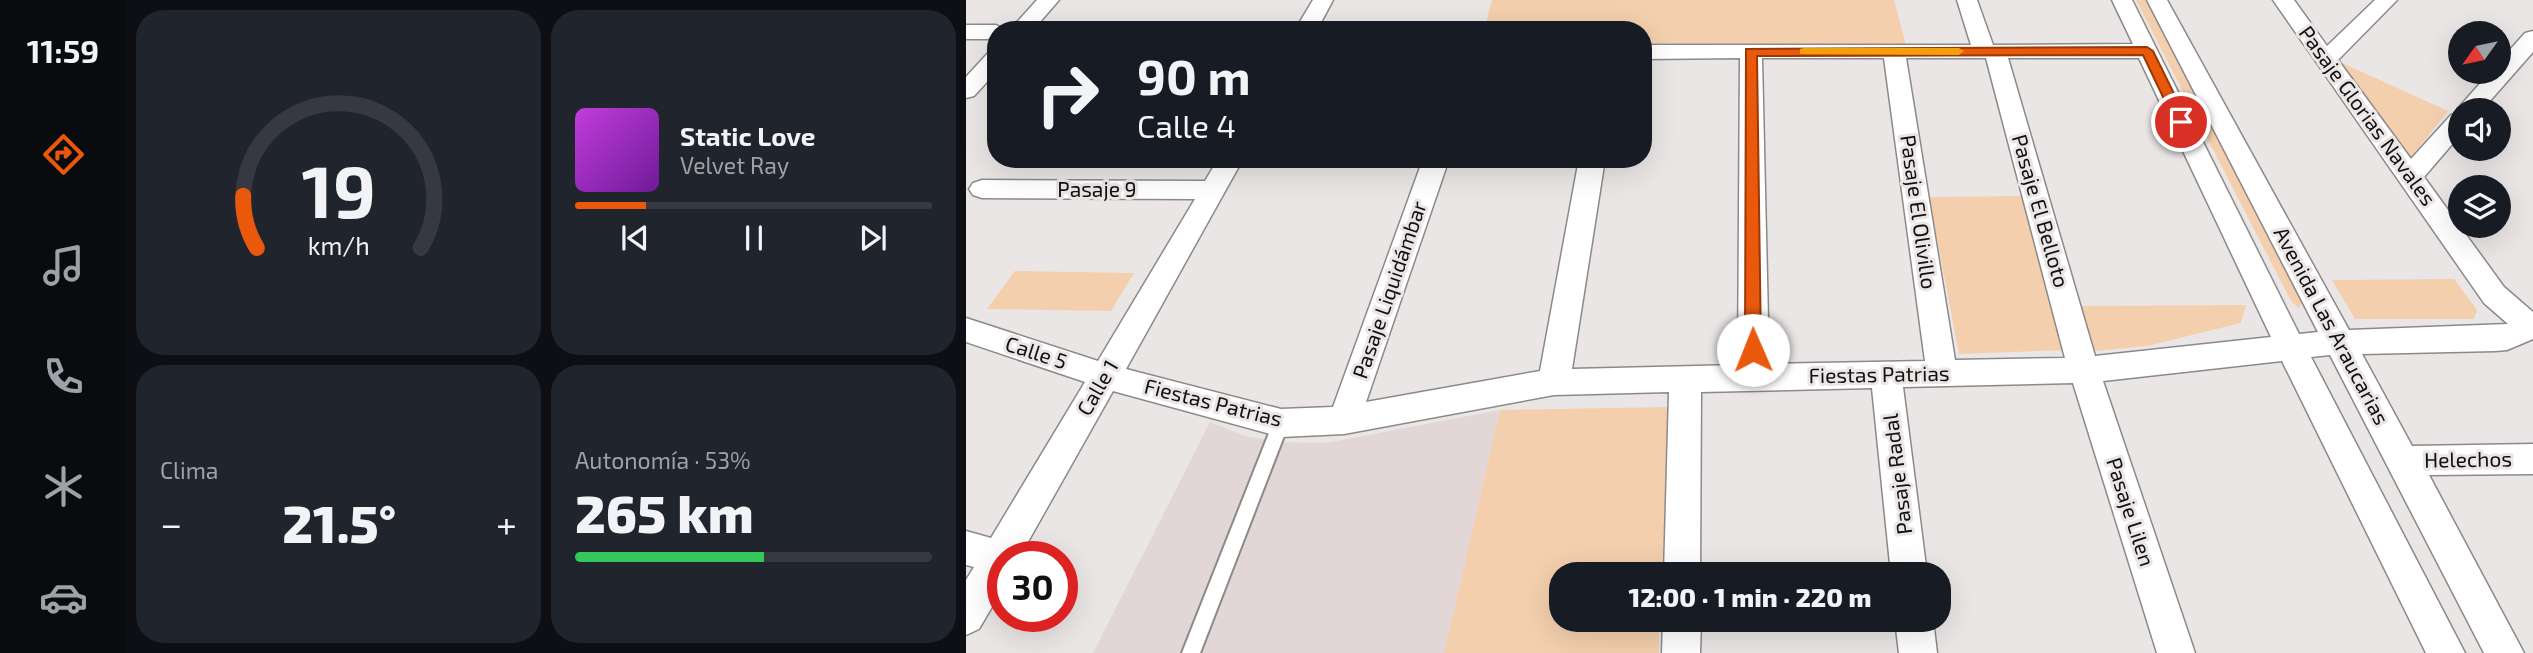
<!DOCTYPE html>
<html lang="es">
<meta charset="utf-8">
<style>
:root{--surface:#171b24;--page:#20242c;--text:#f1f3f6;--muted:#9ea1a6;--line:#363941;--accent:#ea580c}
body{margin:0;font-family:"Exo 2",sans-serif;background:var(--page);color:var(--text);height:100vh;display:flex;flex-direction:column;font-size:26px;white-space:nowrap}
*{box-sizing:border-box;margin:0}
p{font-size:23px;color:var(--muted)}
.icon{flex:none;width:38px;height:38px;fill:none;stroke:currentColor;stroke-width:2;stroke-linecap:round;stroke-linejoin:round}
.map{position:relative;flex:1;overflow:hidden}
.details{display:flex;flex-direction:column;gap:10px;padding:10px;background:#0d0f14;width:840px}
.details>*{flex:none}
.top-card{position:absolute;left:21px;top:21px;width:665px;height:147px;border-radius:28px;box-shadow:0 7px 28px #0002;background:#171b24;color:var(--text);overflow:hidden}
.needle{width:46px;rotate:237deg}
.controls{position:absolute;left:1482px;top:21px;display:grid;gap:14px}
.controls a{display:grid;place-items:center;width:63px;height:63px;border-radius:50%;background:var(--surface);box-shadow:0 7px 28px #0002;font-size:35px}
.speed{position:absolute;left:21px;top:541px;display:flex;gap:14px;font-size:35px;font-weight:700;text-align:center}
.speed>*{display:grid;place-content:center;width:91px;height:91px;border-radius:50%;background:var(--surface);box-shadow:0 7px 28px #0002;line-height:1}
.speed .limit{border:10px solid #d22;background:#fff;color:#111}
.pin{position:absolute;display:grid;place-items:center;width:60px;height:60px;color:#fff;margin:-30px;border:4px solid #fff;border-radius:50%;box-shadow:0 2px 7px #0007}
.me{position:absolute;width:77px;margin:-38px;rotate:359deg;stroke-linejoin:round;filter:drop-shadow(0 0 5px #0008)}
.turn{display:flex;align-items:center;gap:24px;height:147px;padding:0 35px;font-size:32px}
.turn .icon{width:91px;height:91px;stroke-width:2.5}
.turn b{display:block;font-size:49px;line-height:60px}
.big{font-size:52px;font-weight:800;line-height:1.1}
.details .widget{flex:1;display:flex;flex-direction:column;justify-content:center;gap:10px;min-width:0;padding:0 24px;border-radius:28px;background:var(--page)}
.details .dial{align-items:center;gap:0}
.dial svg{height:182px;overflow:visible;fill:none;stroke:var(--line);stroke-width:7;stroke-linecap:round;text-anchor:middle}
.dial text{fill:var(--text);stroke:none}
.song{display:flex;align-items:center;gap:21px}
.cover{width:84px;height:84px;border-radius:10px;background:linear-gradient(135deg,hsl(290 70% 55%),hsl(280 70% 35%))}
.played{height:7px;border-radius:4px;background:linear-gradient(90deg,var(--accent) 20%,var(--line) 20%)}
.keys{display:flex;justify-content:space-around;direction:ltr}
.heat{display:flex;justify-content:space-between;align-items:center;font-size:38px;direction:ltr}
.charge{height:10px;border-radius:5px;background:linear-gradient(90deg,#34c759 53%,var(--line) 0)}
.details .tiles{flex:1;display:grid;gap:10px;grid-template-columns:repeat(2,1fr)}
.trip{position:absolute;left:583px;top:562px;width:402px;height:70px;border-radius:28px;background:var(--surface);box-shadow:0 7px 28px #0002;font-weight:800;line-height:70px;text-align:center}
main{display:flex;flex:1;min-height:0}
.tabs{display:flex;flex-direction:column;width:126px;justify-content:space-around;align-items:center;background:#090b0e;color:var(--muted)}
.tabs .icon{width:49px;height:49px}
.tabs .on{color:var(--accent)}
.tabs b{font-size:32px;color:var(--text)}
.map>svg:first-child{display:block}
</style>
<main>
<nav class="tabs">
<b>11:59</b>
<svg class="icon on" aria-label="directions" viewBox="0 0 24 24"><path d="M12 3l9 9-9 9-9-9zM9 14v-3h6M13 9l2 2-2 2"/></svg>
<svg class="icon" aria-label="music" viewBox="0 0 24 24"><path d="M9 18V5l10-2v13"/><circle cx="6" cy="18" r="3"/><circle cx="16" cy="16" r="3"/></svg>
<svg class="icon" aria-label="phone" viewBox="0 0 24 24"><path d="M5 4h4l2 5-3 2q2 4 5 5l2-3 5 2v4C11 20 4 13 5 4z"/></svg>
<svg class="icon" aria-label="climate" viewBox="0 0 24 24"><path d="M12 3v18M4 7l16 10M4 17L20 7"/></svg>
<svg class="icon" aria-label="car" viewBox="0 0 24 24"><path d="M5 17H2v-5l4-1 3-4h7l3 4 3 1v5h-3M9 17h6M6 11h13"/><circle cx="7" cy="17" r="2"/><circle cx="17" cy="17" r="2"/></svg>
</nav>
<section class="details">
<div class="tiles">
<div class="widget dial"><svg viewBox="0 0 100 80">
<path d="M14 69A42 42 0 1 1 86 69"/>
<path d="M14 69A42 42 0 0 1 8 46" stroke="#ea580c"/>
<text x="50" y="56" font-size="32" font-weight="700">19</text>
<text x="50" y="72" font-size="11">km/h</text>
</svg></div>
<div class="widget">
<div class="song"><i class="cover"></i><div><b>Static Love</b><p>Velvet Ray</p></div></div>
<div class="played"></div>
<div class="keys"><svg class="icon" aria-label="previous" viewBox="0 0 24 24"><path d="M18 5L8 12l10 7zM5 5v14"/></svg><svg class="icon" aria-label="pause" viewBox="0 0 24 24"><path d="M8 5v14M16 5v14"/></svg><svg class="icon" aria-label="next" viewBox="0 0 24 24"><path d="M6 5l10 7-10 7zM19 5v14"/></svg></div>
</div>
<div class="widget"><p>Clima</p>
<div class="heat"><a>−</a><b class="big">21.5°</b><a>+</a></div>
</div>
<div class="widget"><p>Autonomía · 53%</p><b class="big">265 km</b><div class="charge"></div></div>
</div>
</section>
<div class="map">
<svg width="1567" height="653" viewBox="0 0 1567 653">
<rect width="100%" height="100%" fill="#ebe6e6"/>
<path fill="#e3d6d6" d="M534,410L478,653H127L244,422L279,436L312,442L360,443Z"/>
<path fill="#f3cfad" d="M526,0H928L940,45L677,43V30H518Z
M1170,0H1180L1338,299L1333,308L1325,301Z
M1374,62L1482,111L1444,159Z
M1058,196L1101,350L993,354L963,197Z
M49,271L168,273L145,311L21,309Z
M1488,279L1511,310L1508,319H1389L1366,280Z
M1280,305L1275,323L1181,346L1129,351L1114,306Z
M704,407L696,574H595V620H694L693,653H478L534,410Z"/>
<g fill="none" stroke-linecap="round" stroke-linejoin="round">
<defs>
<path id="service" d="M315,416L320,418L323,423L234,653H216L307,423L310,418Z"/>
<path id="minor" d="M71,0H93L67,30H44Z
M347,0H367L351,30H329Z
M991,0H1011L1027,45L1167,44L1146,0H1166L1333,334L1352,332L1181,0H1201L1383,330L1542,324L1518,303L1307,0H1328L1361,46L1409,0H1431L1372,60L1445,159L1485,115L1493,113L1491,110L1495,105L1524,72H1533V62L1559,33L1567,31V52L1516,110H1494V135L1458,177L1538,287L1567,312V339L1541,350L1529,351L1396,354L1446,446L1567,444V474L1463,475L1558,653H1518L1364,355L1345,357L1499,653H1460L1316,361L1137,381L1229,653H1191L1107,383L937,387L961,574H925L906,388L735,392L734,574H698L703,392L588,395L378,434L315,437L147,391L54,556H37V588L13,629L0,635V580L8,567L0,565V531L25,538L119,382L0,342V318L132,361L229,199L16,198L7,195L3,189L7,183L16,180L239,181L252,159H277L160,369L315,409L367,407L457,159H483L400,402L574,371L613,159H639L606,369L772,365L774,58L677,59V45H1005ZM796,58H918L959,361L803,364ZM940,58H1020L1099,358L989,360ZM1042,58H1173L1305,337L1129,356Z
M0,25H30L39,30H30V39H0Z
M30,51V72L8,96L0,98V77L22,53Z
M697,620H735L734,653H696Z
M929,620H967L971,653H933Z"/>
</defs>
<use href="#service" stroke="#8d8989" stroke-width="4"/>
<use href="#minor" stroke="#8d8989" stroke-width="3"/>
<use href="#service" fill="#fff" fill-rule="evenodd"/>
<use href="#minor" fill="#fff" fill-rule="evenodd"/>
</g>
<path fill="#ea580c" stroke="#983908" stroke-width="2" d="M1181,47L1187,51L1222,122L1220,125L1215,126L1209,122L1177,55L791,56L795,350L793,355H782L779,350L780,49Z"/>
<path fill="#f59e0b" d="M838,48H993L998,51L993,55L834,54V49Z"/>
<g text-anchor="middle" stroke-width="6" stroke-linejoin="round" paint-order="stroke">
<g font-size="21" fill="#111010" stroke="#ebe6e6">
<text transform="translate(1401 116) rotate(54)" y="7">Pasaje Glorias Navales</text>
<text x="131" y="197">Pasaje 9</text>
<text transform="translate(1074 211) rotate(74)" y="7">Pasaje El Belloto</text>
<text transform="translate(952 212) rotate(82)" y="7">Pasaje El Olivillo</text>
<text transform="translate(424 290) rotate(-71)" y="7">Pasaje Liquidámbar</text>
<text transform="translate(1365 326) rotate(62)" y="7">Avenida Las Araucarias</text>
<text transform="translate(70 353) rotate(18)" y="7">Calle 5</text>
<text transform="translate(913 375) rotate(-1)" y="7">Fiestas Patrias</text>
<text transform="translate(132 388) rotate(-60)" y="7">Calle 1</text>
<text transform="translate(247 403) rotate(14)" y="7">Fiestas Patrias</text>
<text transform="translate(1502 460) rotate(-1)" y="7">Helechos</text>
<text transform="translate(932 474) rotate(-97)" y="7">Pasaje Radal</text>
<text transform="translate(1164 512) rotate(72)" y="7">Pasaje Lilen</text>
</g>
</g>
</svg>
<div class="controls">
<a><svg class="needle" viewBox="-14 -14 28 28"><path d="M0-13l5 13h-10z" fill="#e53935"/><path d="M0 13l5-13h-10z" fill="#9ea1a6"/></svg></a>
<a><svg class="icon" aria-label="sound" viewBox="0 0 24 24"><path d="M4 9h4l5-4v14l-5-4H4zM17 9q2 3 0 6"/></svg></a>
<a><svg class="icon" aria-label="layers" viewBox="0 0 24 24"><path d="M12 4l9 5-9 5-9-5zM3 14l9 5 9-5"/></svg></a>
</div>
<div class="speed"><div class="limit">30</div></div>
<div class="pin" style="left:1215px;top:122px;background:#d93025"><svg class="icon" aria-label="arrive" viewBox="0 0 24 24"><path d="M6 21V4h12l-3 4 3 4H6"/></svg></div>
<svg class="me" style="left:787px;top:350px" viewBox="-20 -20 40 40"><circle r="19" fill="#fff"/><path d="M0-13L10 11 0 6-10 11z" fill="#ea580c"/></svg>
<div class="trip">12:00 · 1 min · 220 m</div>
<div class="top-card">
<div class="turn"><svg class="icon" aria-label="right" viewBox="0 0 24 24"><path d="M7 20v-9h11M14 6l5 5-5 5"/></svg><div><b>90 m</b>Calle 4</div></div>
</div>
</div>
</main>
